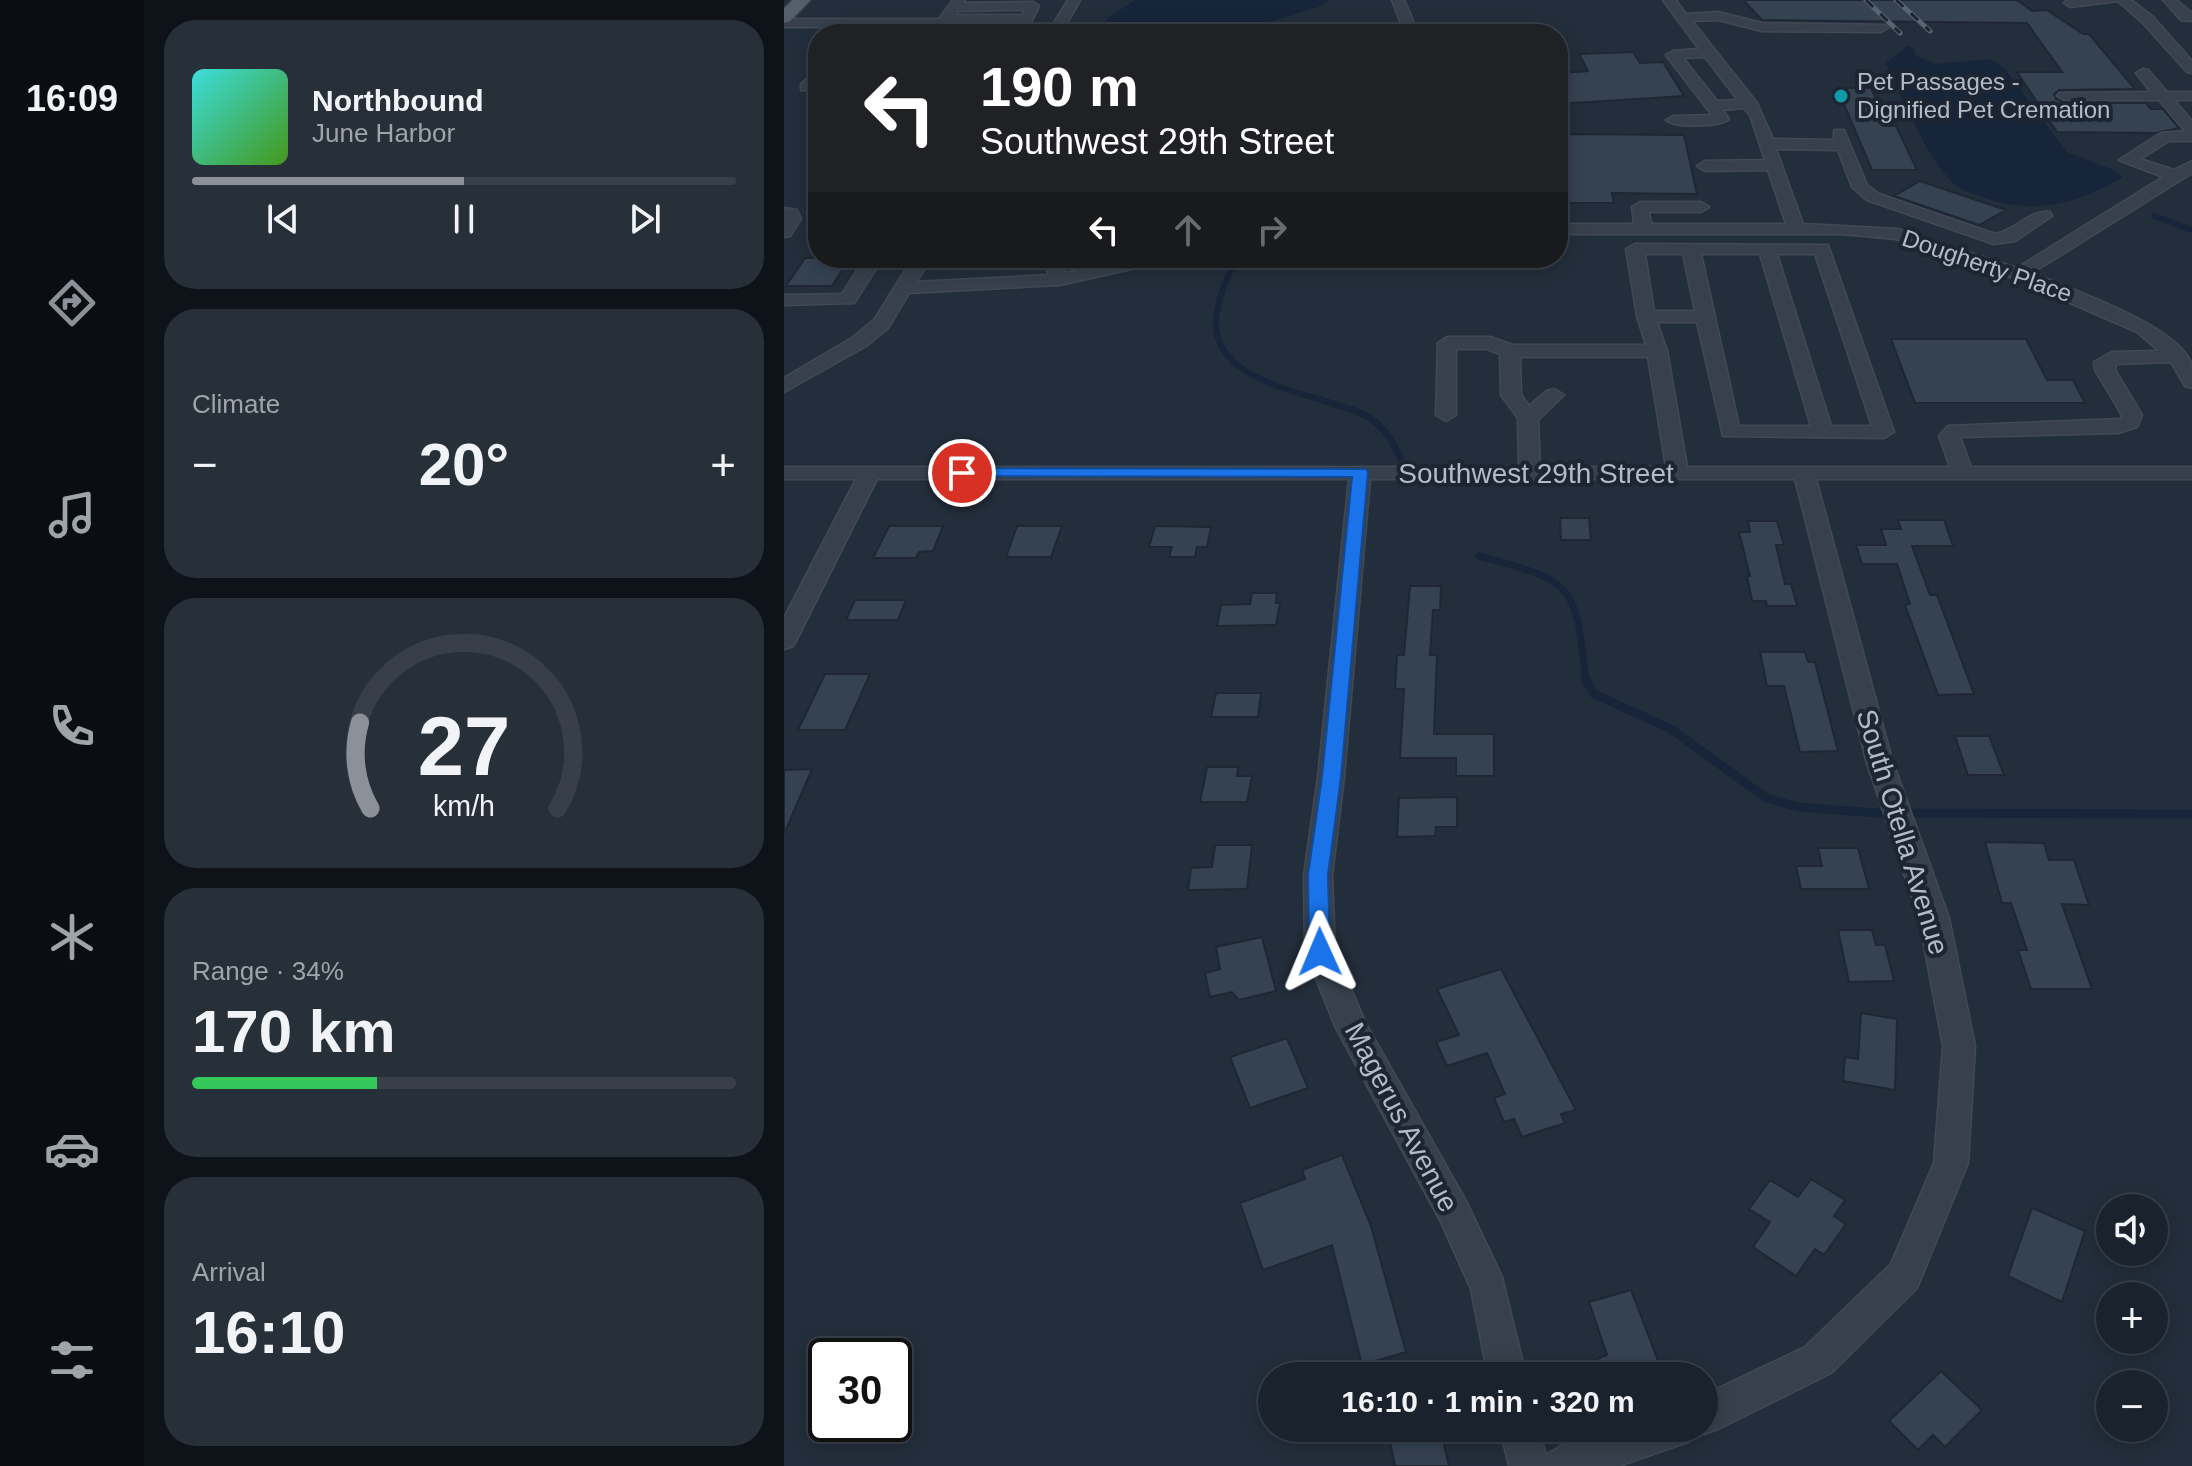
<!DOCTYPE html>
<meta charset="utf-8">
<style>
:root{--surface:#1a222d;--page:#272f39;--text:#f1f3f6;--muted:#9fa4aa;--line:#383f49;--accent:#8c9099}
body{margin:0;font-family:Helvetica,sans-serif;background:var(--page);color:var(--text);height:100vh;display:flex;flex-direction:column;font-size:30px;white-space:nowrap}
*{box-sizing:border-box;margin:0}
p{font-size:26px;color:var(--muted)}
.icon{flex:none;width:44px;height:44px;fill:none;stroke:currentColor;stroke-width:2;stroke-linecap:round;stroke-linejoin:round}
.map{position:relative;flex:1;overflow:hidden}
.panel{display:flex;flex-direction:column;gap:20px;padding:20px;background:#0e1319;width:640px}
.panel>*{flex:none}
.banner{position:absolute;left:24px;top:24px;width:760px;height:244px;border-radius:32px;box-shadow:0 4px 20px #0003,0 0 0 2px var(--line);background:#202124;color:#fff;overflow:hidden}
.tools{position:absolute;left:1312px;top:1194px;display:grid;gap:16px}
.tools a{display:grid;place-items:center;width:72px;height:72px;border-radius:50%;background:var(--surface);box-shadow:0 4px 20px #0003,0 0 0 2px var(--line);font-size:40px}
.speed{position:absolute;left:24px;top:1338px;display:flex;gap:16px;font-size:40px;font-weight:700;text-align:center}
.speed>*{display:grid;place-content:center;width:104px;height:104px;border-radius:50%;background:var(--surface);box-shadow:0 4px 20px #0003,0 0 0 2px var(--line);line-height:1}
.speed .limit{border:4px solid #111;border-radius:12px;background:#fff;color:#111}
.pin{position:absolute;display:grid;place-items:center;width:68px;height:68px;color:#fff;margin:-34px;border:4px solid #fff;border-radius:50%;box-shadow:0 2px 8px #0007}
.me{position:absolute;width:88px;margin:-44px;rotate:359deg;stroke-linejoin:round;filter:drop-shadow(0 0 6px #0008)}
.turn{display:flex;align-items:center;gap:28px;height:168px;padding:0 40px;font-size:36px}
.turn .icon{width:104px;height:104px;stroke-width:2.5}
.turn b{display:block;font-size:56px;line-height:68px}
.lanes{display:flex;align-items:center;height:76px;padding:0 40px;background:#0003;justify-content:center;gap:40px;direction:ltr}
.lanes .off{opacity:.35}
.big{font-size:60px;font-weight:700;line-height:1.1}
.panel .card{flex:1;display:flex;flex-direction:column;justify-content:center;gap:12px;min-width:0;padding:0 28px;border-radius:32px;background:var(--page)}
.panel .dial{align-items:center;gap:0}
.dial svg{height:208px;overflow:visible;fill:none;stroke:var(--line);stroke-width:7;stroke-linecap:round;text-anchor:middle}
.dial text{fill:var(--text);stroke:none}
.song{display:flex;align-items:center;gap:24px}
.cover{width:96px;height:96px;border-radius:12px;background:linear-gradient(135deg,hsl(180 70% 55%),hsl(100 70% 35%))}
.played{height:8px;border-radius:4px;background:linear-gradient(90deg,var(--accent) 50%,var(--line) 50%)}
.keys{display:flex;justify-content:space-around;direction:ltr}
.heat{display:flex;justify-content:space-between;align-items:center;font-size:44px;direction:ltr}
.charge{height:12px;border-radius:6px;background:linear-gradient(90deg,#34c759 34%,var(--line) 0)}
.trip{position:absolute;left:474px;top:1362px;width:460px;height:80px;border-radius:40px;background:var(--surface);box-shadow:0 4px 20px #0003,0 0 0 2px var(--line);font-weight:700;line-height:80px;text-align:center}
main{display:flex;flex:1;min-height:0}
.menu{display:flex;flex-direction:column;width:144px;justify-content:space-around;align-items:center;background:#0a0e12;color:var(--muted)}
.menu .icon{width:56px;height:56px}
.menu .on{color:var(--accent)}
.menu b{font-size:36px;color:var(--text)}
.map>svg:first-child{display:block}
</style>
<main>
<nav class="menu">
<b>16:09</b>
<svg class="icon on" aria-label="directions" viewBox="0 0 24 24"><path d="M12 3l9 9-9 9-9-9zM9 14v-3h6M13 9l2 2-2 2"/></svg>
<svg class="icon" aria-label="music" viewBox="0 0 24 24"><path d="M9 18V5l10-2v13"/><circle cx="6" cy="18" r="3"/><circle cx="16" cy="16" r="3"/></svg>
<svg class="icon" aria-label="phone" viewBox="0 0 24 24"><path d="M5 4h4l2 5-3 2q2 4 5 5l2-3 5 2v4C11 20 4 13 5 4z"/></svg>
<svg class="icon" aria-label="climate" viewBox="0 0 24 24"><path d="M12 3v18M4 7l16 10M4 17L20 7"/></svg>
<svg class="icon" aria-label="car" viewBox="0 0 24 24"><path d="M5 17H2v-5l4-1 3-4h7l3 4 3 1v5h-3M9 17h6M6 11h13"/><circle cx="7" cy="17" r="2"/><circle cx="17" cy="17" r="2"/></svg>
<svg class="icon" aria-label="filters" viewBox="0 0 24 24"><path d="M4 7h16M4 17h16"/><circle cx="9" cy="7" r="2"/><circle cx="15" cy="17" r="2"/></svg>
</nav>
<section class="panel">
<div class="card">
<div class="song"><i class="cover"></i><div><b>Northbound</b><p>June Harbor</p></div></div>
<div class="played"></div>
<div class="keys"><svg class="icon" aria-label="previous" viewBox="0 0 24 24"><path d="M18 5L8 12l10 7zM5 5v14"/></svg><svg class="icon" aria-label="pause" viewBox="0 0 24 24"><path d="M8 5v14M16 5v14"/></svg><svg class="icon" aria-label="next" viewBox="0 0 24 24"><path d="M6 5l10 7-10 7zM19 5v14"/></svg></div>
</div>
<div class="card"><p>Climate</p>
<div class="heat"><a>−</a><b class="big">20°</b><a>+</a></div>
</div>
<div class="card dial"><svg viewBox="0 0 100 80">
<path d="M14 69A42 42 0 1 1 86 69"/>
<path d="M14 69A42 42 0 0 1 10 36" stroke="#8c9099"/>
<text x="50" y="56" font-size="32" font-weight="700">27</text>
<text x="50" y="72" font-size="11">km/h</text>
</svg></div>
<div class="card"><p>Range · 34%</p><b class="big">170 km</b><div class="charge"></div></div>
<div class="card"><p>Arrival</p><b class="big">16:10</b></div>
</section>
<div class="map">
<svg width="1408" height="1466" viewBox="0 0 1408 1466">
<rect width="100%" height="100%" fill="#232e3c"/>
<path fill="#17253a" d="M351,0H546L537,6L448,34H322L317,28L325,17Z
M1123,46L1130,48L1132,56L1151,64L1206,59L1221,69L1283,152L1332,171L1339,177C1294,204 1249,216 1199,197C1188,193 1175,190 1167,181C1143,157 1116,95 1102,63Z"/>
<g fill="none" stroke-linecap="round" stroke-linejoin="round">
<path stroke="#17253a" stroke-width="6" d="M1370,216L1408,230
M452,258C444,277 434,297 432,318C427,374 503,389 544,402"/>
<path stroke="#17253a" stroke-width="7" d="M537,400C579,413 596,414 616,457
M695,556C792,582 791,583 802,681"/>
<path stroke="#17253a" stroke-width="9" d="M801,679L810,694L887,729L982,798L1014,807L1093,813L1408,814"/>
</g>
<path fill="#354252" stroke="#1e2733" stroke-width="2" d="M959,0H1233L1248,11L1263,10L1299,34H1305L1351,89L1275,90L1270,94L1272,99L1280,103H1362L1367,109H1379L1395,128L1372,133L1273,132L1233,72H1278L1243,23L978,20Z
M849,52L856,63L879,62L900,96L774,104V73L804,71L795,54Z
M1053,88H1087L1104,126H1112L1133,170H1088Z
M774,134L900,135L913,194L828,193L830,203H774Z
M1136,181L1222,210L1195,225L1110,196Z
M21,258H66L48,286H2Z
M1107,339H1242L1263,380H1289L1301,403H1131Z
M776,518H805L807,540H777Z
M1114,520H1160L1169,546H1128L1146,595H1153L1190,694L1154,695L1121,605L1126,604L1113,564H1078L1072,545H1102L1097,529H1117Z
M964,521H993L1000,545H992L1001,584H1007L1013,606H983L982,601H968L963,576H966L955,532H966Z
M105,526H159L149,551L135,552L132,558H89Z
M233,526H278L267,557H222Z
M371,526L427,527L423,547H413L411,557H385L388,547H365Z
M626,586H657L656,610H649L646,655H653L650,734H710V776H672V758H616L620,689H611L613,655H620Z
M468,593H493L492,603H496L492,625L433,626L437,605L466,604Z
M71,600H122L114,620H62Z
M976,652H1021L1024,662H1031L1054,751L1016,752L1000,686H983Z
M41,674H86L61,730H14Z
M432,693H477L474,717H427Z
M1171,736H1205L1220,775H1184Z
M423,767H454L453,776H468L463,802H416Z
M28,769L0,834V770Z
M673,797V827H652L651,836L613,837L615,798Z
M1201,842L1260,843L1265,860H1290L1305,905L1278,904L1308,989H1247L1234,950H1243L1227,903H1218Z
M431,845H468L463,889L404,890L407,868L428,867Z
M1034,848H1074L1085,889H1017L1012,866H1038Z
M1054,930H1088L1092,945H1101L1110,981L1065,982Z
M478,937L492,991L455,1000L448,992L426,997L421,973L436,969L432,947Z
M717,969L792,1110L777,1114L781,1123L738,1137L730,1119L720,1122L710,1098L721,1094L703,1053L663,1066L652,1042L675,1035L653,989Z
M1077,1013L1113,1019L1111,1090L1059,1081L1061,1057L1074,1059Z
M503,1038L524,1088L466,1108L446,1057Z
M558,1155L587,1226L622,1352L578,1365L548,1245L479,1270L456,1203L521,1179L518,1170Z
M1027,1179L1061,1200L1050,1216L1062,1224L1040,1255L1031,1249L1012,1276L969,1247L986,1222L965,1209L986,1180L1014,1197Z
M1248,1208L1301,1231L1278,1302L1224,1276Z
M847,1290L878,1371L861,1376H818L813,1359L823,1355L805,1302Z
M1157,1371L1198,1410L1161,1447L1149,1435L1134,1450L1105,1421Z
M603,1428H656L665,1466H611Z"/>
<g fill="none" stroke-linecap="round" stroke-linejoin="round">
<defs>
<path id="minor" d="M169,0H181L179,3L249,2L255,6L247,22L242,23H166L159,27H0V19H155ZM240,10L238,15H171L174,11Z
M284,0H296L277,34H263Z
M608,0H620L635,34H621Z
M879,0H892L902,14L934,12L978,23L1102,25L1104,28L1097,32L978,31L934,20L908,21L973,103L989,139L1050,140V130H1060L1083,185L1095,194L1211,234C1230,231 1247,209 1266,212L1268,216L1231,241L1210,244L1083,200L1068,187L1054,150L992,149L1019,224L1114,229L1233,268L1379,177L1335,160L1377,133L1401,131L1375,100H1280L1273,96L1275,93L1367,92L1352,73L1359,69L1364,70L1383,92H1408V100H1390L1408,121V141H1385L1356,159L1390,170L1408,161V173L1248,273C1286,289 1393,325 1407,363C1408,370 1408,380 1408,388L1401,386L1387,362L1332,364L1331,370L1358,415L1353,427L1334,433L1176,437L1187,467H1408V479H1032L1108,760L1165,918L1191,1046L1184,1163L1133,1288L1047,1373L934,1429L920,1434L909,1429L904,1442L835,1466H725L716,1428H754L762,1455L777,1446L832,1428H920V1395L1021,1347L1107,1264L1150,1163L1159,1046L1135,918L1082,760L1011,479H586L560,777L548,875L551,952L582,1024L682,1201L718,1277L742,1376H704L687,1289L657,1222L552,1028L521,952L520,875L534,777L565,479H93L12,641L9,646L0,649V618L72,479H0V467H735L734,418L717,395L716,354L703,349H672V415L662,421L652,415L654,343L663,337H706L729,345H862L853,316L842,249L851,244L1044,245L1110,432L1100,438L939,436L913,322H873L883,351L903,467H1166L1155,436L1164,426L1337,419L1338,415L1311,370L1310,362L1328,352L1375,351L1353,332L1229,278L1112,239L1057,234H774V224H850L848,207L856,202H917L925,207L917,212H865L867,224H1002L984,170L921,171L913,166L921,161L981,160L966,115L960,108L939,110L945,119C935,127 892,128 882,120L889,116L928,115L882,55L889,51L915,49ZM921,57L954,100L933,101L899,58ZM861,254H899L911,311H870ZM917,254H976L1027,426H955ZM993,254H1031L1088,426H1047ZM736,357H864L882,467H756L754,420L780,395L770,389L763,391L745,406L737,395Z
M1283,0H1347L1369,17L1408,61V73L1403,72L1359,23L1334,1L1286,7L1280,3Z
M1379,0H1392L1408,13V21L1397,20Z
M34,70V91L17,90V84Z
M0,208L13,210L17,219L6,236L0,237Z
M81,258H99L70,303L0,305V295L58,294Z
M129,258H147L132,282L265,275L262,268L236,262L233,258L275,261L282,273L349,258H381L378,262L276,285L125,293L104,328L82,346L0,392V378L68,338L90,320Z"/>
<path id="major" d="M9,0H26L6,21L0,23V9Z"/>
</defs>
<use href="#minor" stroke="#404955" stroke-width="3"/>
<use href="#major" stroke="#404955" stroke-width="3"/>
<use href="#minor" fill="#37404c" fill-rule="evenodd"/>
<use href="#major" fill="#555f6c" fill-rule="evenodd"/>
<defs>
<path id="rail" d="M1082,0L1116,33
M1112,0L1146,31"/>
</defs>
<use href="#rail" stroke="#596473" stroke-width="5"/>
<use href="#rail" stroke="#1c2531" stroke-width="3" stroke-dasharray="10" stroke-linecap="butt"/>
</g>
<path fill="#1a73e8" stroke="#114b97" stroke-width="2" d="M178,468L582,469L584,472L557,777L544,875L546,952L543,958L536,960L528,958L525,952L524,875L538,777L568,477L173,476L171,473Z"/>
<circle fill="#0f9aa8" stroke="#1c2531" stroke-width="3" cx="1057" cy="96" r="8"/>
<g text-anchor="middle" stroke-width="8" stroke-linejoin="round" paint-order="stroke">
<g font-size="24" fill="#b3bbc8" stroke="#1c2531" text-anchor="start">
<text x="1073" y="90">Pet Passages -<tspan x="1073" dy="28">Dignified Pet Cremation</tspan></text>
</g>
<g font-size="24" fill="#b3bbc8" stroke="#1c2531">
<text transform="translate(1203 266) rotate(19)" y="8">Dougherty Place</text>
</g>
<g font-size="28" fill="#b3bbc8" stroke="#1c2531">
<text x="752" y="483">Southwest 29th Street</text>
<text transform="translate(1119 832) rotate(73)" y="10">South Otella Avenue</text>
<text transform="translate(618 1117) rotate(62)" y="10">Magerus Avenue</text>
</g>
</g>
</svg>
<div class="tools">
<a><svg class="icon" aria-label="sound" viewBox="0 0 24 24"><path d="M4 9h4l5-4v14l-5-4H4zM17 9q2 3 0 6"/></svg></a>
<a>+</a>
<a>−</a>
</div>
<div class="speed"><div class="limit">30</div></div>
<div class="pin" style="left:178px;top:473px;background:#d93025"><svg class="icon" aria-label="arrive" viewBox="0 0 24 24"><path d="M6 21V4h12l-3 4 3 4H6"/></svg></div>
<svg class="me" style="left:536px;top:952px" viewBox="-20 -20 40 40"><path d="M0-17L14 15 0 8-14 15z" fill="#1a73e8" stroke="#fff" stroke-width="4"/></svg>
<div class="trip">16:10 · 1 min · 320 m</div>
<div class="banner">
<div class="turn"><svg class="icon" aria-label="left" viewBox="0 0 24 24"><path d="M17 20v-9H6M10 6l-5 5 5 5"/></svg><div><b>190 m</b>Southwest 29th Street</div></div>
<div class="lanes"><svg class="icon" aria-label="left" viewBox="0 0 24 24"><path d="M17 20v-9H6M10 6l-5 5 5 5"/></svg><svg class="icon off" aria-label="ahead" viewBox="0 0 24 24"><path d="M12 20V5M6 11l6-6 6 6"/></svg><svg class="icon off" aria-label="right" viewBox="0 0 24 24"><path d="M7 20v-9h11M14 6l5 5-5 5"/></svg></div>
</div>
</div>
</main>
